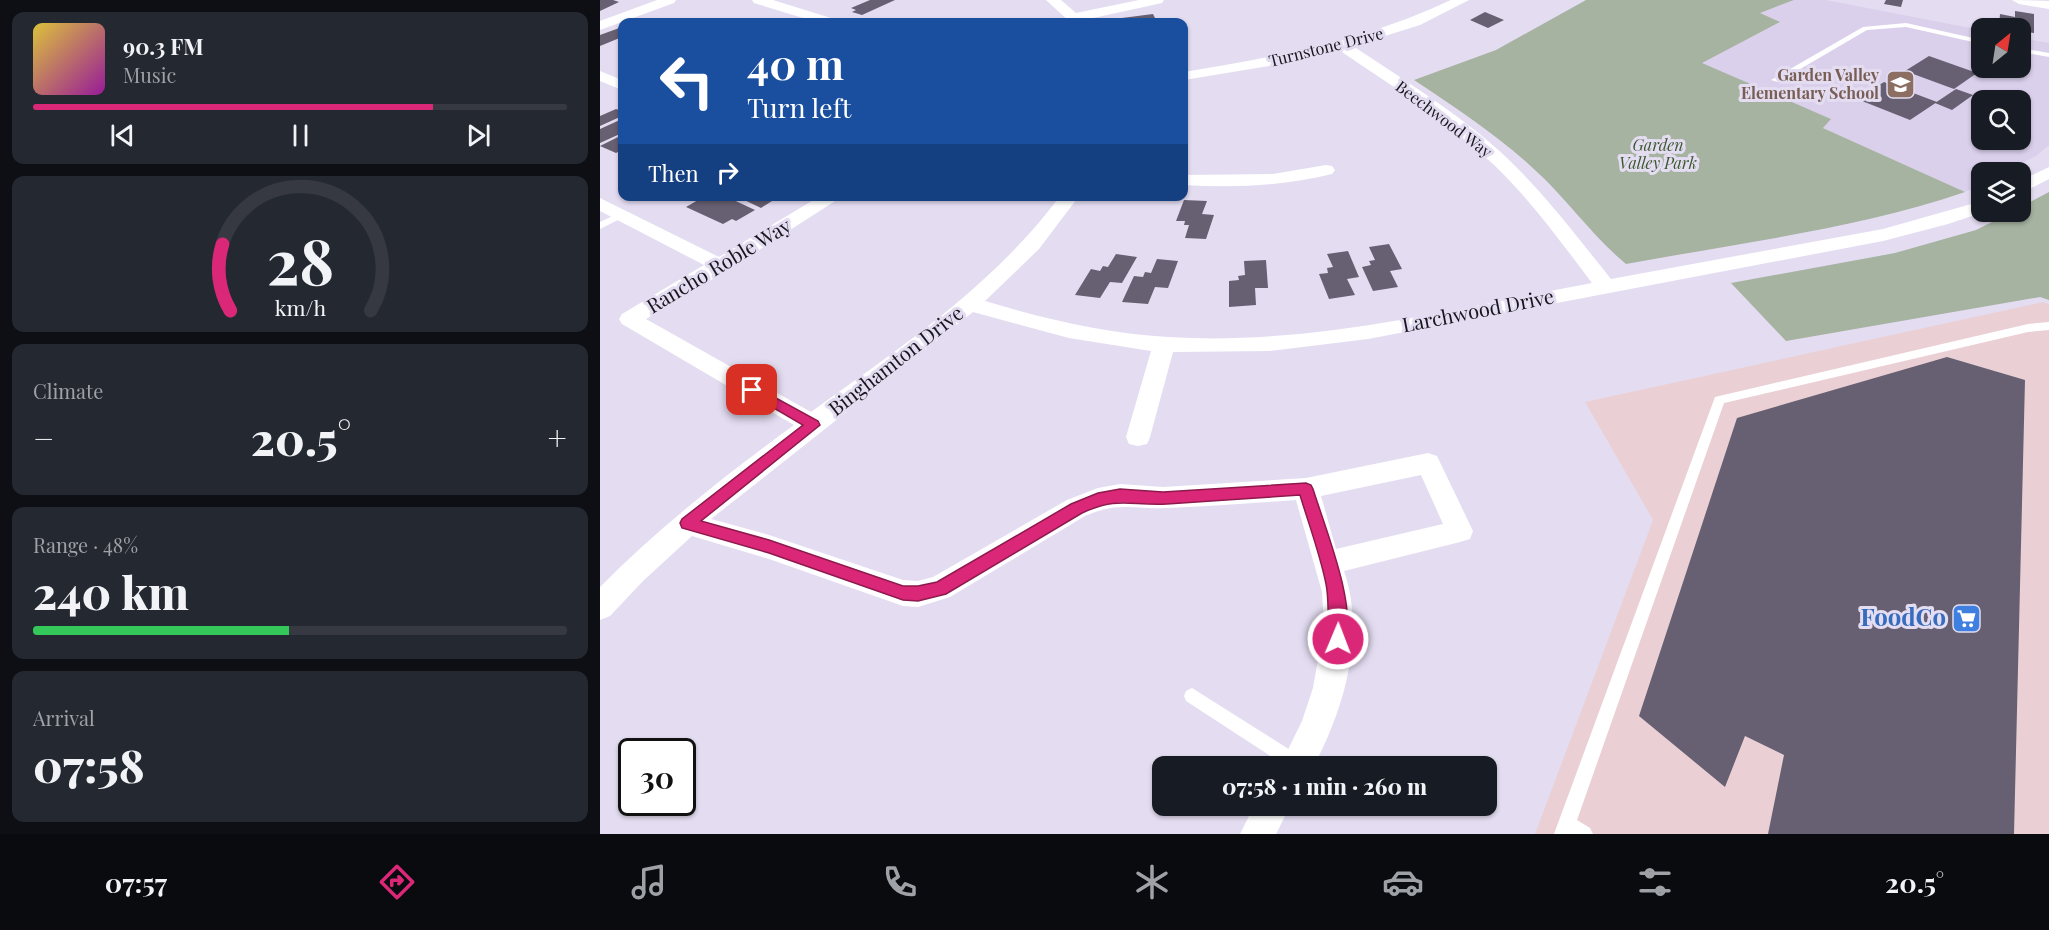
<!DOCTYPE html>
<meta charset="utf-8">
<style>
:root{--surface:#171b24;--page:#242831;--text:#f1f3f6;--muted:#9ea1a6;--line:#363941;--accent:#db2777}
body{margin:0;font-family:"Playfair Display",serif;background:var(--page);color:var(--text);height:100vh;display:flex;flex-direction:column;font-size:22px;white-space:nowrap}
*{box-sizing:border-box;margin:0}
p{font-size:20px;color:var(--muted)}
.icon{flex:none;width:33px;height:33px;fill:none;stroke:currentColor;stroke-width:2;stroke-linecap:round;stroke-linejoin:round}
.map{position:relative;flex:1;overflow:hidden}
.details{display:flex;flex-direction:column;gap:12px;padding:12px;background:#0d0f14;width:600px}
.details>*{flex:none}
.top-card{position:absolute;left:18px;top:18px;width:570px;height:183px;border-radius:12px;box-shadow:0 2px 4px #0004;background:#1a4fa0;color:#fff;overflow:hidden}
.needle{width:39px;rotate:30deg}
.controls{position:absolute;left:1371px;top:18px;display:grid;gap:12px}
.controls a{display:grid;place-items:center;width:60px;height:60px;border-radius:12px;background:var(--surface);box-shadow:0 2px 4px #0004;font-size:30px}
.speed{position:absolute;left:18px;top:738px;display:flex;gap:12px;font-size:30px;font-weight:700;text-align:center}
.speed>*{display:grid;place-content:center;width:78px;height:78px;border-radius:50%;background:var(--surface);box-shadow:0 2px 4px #0004;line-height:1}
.speed .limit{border:3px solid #111;border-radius:9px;background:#fff;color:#111}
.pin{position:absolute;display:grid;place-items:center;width:51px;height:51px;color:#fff;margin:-26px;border-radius:12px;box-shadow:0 3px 9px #0006}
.me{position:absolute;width:66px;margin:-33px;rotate:1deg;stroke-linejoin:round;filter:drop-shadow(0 0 4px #0008)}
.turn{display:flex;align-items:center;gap:21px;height:126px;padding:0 30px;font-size:27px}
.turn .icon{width:78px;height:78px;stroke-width:2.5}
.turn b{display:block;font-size:42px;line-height:51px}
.then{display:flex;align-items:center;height:57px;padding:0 30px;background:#0003;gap:12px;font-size:22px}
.big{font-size:45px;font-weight:800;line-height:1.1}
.details .tile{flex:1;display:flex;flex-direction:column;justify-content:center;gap:9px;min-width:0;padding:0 21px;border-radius:12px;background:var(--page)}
.details .dial{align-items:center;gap:0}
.dial svg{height:156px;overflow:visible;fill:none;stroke:var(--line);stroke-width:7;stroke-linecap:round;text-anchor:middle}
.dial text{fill:var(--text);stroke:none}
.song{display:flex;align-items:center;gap:18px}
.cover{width:72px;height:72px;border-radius:9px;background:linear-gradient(135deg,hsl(50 70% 55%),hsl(300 70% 35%))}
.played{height:6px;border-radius:3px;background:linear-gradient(90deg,var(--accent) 75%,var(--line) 75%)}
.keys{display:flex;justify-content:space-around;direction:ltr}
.heat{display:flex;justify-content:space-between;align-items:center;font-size:33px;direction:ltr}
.charge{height:9px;border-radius:4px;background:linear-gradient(90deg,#34c759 48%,var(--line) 0)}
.trip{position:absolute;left:552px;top:756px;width:345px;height:60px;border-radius:12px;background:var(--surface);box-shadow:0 2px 4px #0004;font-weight:800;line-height:60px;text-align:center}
.tabs{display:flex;height:96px;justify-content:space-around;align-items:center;background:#090b0e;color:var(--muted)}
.tabs .icon{width:42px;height:42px}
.tabs .on{color:var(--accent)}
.tabs b{font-size:27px;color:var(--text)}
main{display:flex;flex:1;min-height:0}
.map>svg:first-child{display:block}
</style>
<main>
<section class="details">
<div class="tile">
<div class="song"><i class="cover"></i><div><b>90.3 FM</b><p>Music</p></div></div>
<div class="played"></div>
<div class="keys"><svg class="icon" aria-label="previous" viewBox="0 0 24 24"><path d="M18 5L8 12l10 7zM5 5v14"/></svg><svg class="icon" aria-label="pause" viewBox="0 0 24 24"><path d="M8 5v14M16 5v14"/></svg><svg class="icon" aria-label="next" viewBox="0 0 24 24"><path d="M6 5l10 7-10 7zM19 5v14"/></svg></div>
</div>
<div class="tile dial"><svg viewBox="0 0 100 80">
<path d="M14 69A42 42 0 1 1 86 69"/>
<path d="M14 69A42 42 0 0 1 10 35" stroke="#db2777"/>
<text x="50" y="56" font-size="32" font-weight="700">28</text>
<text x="50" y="72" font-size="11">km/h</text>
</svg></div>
<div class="tile"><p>Climate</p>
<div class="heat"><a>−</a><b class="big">20.5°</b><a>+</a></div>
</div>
<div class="tile"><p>Range · 48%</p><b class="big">240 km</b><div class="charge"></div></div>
<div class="tile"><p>Arrival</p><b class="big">07:58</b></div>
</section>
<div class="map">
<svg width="1449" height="834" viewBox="0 0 1449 834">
<rect width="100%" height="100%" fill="#e4ddf2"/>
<path fill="#ead0d4" d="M1443,302L1449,304V834H935L1053,520L985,402Z"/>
<path fill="#dad0ec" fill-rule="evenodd" d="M1194,0H1226L1381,30L1382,68H1420L1421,38L1449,43V145L1436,156L1406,172H1382L1381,185L1365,192L1223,128L1231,119L1101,63L1179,23L1159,13ZM1382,100H1420V140H1382Z"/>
<path fill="#a6b3a1" d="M986,0H1194L1160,13L1180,22L1102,63L1231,119L1223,128L1365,192C1256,229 1139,243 1026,264C992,236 968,200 936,171C899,136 856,108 814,80L896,50Z
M1449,192V300L1440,297L1186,341L1131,283L1295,253L1376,230L1412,212H1420L1421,207Z"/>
<path fill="#666072" d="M0,0H13L19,2L0,11Z
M270,0H295L262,15L252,12L256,10L251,8Z
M1286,0H1303L1301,7L1284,4Z
M1415,11L1434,14V33L1420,31V28L1399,26L1400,14L1415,17Z
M885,12L904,20L888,28L870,20Z
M553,14L556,20L524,22L522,18Z
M22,27V37L0,46V35Z
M1329,56L1377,73L1354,89L1305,71Z
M1284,82L1337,102L1310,120L1257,99Z
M1356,89L1373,95L1352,110L1335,103Z
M16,109L22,111V116L0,126V116Z
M22,119V133L0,143V129Z
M22,135V150L16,153L0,146Z
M105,196H125L155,210L136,221L132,219L123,224L86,207Z
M136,196H180L161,208Z
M584,200L607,201L602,214L614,215L606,239L585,238L589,225H584L585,221H576Z
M789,244L802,269L790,271L798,287L773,291L762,267L771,265L769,261L775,260L769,247Z
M748,251L759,277L747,279L755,295L729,299L719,274L728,273L727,268L733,267L727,254Z
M516,254L537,257L522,283L510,282L500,298L475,295L491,269L500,271L503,266L508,267Z
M557,259L578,261L568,288L555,287L548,304L522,302L534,276L543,277L545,272L551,273Z
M666,260L668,288H655L656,305L629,307V281L639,280L638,276L645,275L644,261Z
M1347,357L1425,380L1414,834H1168L1184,755L1145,736L1125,787L1039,716L1137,418Z"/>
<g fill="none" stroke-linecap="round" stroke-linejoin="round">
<path fill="#fff" fill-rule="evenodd" d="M1306,23L1382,40V44L1306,27L1267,30L1178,82L1171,80L1263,27Z
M1420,48L1449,53V57L1420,52Z
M21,212L26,215L24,217L0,229V222Z
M1449,322V330L1428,332L1124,403L977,820L990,828L993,834H954L1115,397L1428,324Z
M592,688L703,758L704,766H686L586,701L584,696L586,691Z"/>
<path fill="#fff" fill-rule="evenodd" d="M57,0H76L74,3L0,30V21Z
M152,0H173L234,19L236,22H216L154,3Z
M446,0H461L476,13L539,0H564L562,3L484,20L485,22H470Z
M851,0H869L820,25L753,46C805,81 860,114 906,157C945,194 978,238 1011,279L1283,229L1382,201V212H1384L1348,224L1283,241L768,339L669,351L573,352L550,437L547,444L538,446L529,444L526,437L551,351L469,338L373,312L111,519L169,535L303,580L318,581L333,577L467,500L498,488L520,484L563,487L706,478L828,453L837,456L873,531L870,539L860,542L744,571C766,635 744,708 714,766H680L702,721L713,688L724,624L722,592L696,500C653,503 610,506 567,508C533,510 520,501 485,516L350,597L318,607L303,606L169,559L92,536L43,581L10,616L0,620V587C59,527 126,475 194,425L22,324L19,319L22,314L104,265L0,211V198L119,257L220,196H243L128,270L46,319L211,412C300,348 394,285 460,196H479L439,249L385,301C445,319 505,333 568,337C710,346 853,309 992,283C961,242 930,199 893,164C846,120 792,86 739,50L669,66L584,80V72C676,57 766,40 851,0ZM821,475L843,524L736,549L721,496Z
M1412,0L1449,1V9L1419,4Z
M0,71L22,80V90L0,81Z
M726,165L732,166L735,170L732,174C683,186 634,188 584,185V175L673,174Z
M1449,167V179L1420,194V181Z
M654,806H690L676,834H640Z"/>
</g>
<path fill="#db2777" stroke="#8e194d" stroke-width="1.5" d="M152,385L218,421L220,425L101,521L169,540L303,586H318L337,582L471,504L498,493L520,489L563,492L706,483L711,485L713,489C724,525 759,610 744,644L738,646L732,644C726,631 730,602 726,584C720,554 709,525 700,495C656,498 611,501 567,504C530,506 519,496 482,513L346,594L318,601L303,600L169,553L82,528L80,523L82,519L203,425L148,393L146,390L148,386Z"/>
<defs>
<symbol id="school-square" viewBox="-11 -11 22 22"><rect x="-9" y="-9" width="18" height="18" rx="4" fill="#8d6e63" stroke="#e4ddf2"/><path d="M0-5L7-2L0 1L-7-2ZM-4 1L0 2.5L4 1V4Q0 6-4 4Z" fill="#fff"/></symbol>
<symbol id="supermarket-square" viewBox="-11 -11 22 22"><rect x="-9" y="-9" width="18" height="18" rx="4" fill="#3f7fe0" stroke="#e4ddf2"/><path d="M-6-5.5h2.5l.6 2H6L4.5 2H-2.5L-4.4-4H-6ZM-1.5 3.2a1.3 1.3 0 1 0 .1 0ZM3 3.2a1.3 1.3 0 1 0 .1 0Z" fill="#fff"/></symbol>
</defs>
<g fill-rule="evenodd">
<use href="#school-square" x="1284" y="68" width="33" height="33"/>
<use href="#supermarket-square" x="1350" y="602" width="33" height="33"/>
</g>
<g text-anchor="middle" stroke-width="6" stroke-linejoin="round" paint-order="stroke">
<g font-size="16" fill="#18151c" stroke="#e4ddf2">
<text transform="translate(726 47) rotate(-14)" y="6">Turnstone Drive</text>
<text transform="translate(844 119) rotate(37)" y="6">Beechwood Way</text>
</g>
<g font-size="16" font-weight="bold" fill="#785e54" stroke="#e4ddf2" text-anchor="end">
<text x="1279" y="81">Garden Valley<tspan x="1279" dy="18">Elementary School</tspan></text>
</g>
<g font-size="16" font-style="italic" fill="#3b582d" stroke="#e4ddf2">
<text x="1058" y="151">Garden<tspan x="1058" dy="18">Valley Park</tspan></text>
</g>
<g font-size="20" fill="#18151c" stroke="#e4ddf2">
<text transform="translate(119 266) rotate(-31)" y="7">Rancho Roble Way</text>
<text transform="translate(878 311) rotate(-11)" y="7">Larchwood Drive</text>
<text transform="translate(296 361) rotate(-38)" y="7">Binghamton Drive</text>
</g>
<g font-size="24" font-weight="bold" fill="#366cbe" stroke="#e4ddf2" text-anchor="end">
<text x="1346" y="626">FoodCo</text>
</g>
</g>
</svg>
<div class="controls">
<a><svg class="needle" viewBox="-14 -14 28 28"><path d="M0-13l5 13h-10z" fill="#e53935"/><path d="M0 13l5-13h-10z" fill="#9ea1a6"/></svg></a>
<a><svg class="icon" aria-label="search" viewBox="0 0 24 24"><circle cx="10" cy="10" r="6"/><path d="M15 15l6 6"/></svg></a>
<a><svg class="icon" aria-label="layers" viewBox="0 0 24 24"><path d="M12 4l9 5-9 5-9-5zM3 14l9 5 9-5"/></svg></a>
</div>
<div class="speed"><div class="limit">30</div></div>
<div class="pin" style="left:152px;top:390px;background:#d93025"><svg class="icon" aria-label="arrive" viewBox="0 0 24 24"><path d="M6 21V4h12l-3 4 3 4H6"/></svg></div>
<svg class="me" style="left:738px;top:639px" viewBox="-20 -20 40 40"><circle r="17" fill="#db2777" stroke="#fff" stroke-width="3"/><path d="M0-11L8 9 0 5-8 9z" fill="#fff"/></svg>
<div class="trip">07:58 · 1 min · 260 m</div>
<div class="top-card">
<div class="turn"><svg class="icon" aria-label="left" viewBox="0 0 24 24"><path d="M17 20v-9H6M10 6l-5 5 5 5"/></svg><div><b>40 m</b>Turn left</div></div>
<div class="then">Then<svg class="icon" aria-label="right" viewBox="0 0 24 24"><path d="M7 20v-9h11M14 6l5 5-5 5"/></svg></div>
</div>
</div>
</main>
<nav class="tabs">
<b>07:57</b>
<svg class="icon on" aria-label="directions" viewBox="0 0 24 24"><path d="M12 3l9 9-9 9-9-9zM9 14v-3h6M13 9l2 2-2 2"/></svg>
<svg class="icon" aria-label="music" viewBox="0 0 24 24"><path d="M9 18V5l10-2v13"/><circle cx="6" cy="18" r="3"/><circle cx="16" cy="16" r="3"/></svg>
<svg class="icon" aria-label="phone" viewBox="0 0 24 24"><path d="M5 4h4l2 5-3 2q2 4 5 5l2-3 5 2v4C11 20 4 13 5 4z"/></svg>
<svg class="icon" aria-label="climate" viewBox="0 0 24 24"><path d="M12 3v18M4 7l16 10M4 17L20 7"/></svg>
<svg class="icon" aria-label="car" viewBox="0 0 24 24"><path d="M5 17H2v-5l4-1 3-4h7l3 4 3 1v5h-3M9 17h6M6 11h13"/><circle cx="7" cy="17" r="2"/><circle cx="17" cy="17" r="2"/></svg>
<svg class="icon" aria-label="filters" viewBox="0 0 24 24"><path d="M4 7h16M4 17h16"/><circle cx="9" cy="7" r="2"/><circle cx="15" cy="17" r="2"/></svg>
<b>20.5°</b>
</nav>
